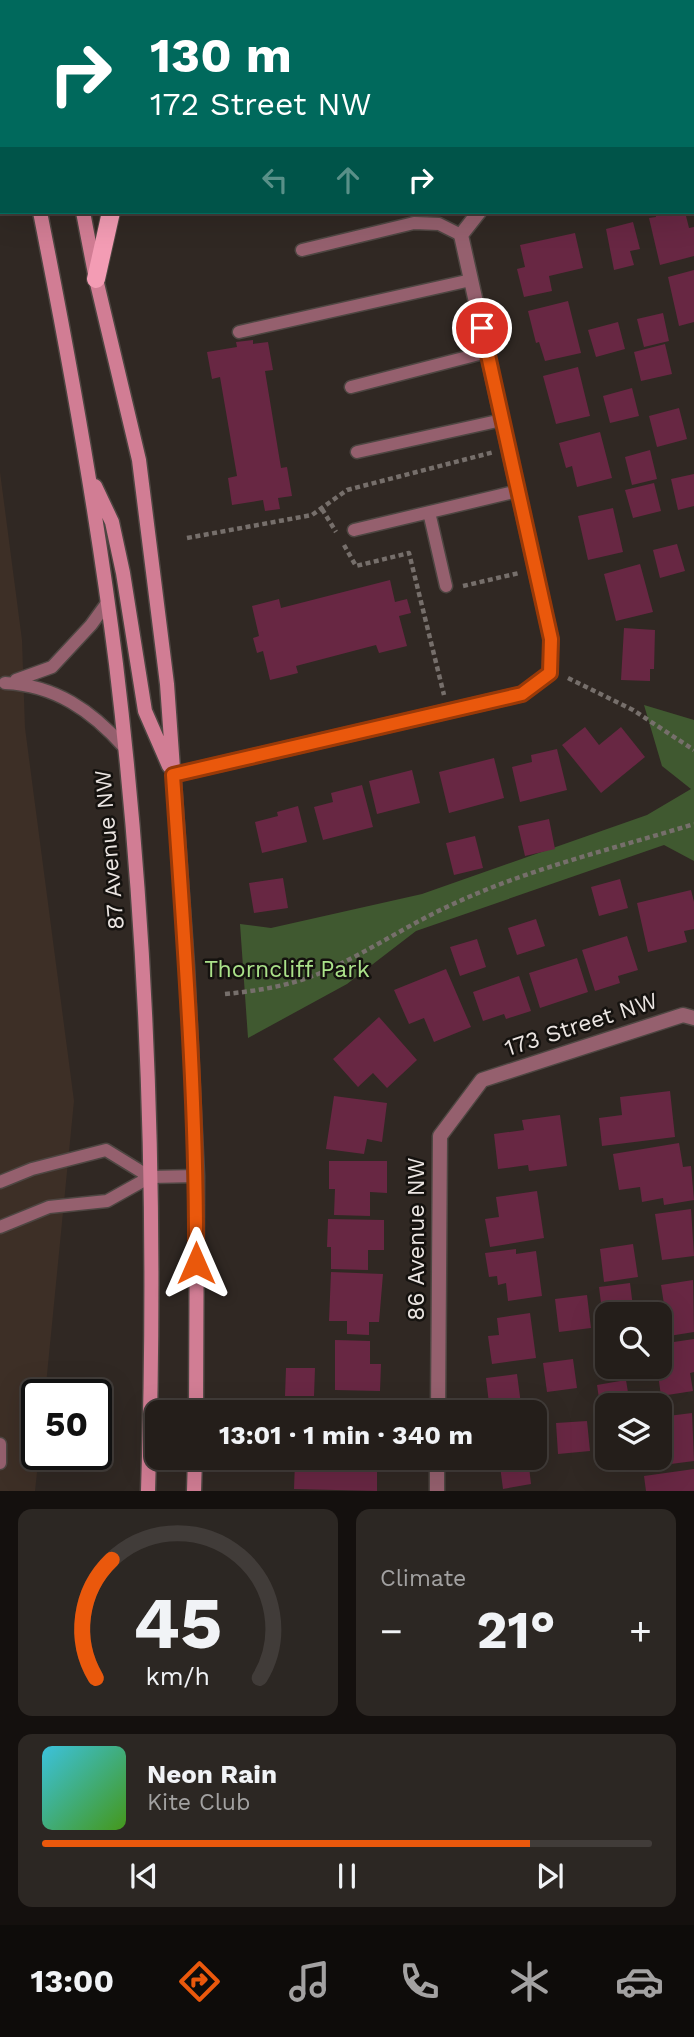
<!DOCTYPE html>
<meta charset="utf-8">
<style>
:root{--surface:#241e1a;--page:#2c2723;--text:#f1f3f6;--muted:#a3a2a2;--line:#413c39;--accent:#ea580c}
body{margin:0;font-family:"Work Sans",sans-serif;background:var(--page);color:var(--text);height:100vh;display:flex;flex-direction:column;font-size:26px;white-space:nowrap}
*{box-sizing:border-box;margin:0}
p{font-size:23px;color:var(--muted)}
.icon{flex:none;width:38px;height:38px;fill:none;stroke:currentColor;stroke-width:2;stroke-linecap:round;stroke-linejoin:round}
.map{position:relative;height:1491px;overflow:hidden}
.side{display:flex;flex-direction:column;gap:18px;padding:18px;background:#14100e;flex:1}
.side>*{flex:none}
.hud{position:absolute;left:0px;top:0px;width:695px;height:214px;box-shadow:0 7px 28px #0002,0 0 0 2px var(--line);background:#00695c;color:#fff;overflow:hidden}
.controls{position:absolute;left:595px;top:1302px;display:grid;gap:14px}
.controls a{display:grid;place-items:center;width:77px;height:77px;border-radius:14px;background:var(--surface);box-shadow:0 7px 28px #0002,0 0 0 2px var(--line);font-size:35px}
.speed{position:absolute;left:21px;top:1379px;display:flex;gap:14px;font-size:35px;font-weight:700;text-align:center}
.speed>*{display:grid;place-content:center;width:91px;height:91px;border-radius:50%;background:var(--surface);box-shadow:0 7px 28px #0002,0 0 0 2px var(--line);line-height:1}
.speed .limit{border:4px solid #111;border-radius:10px;background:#fff;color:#111}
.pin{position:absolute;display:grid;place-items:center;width:60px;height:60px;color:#fff;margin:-30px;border:4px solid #fff;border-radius:50%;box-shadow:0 2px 7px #0007}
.me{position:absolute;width:77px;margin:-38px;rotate:0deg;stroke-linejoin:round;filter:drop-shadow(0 0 5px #0008)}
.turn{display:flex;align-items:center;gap:24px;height:147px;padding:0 35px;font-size:32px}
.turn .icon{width:91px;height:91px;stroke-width:2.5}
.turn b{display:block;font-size:49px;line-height:60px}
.lanes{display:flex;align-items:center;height:66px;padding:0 35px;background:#0003;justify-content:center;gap:35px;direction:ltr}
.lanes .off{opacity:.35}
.big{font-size:52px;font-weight:700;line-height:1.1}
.side .card{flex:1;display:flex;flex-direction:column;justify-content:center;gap:10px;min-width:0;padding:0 24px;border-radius:14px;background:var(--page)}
.side .dial{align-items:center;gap:0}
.dial svg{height:182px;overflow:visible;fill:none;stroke:var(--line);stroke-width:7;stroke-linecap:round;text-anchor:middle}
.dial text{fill:var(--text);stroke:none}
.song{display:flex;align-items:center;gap:21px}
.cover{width:84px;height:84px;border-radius:10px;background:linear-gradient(135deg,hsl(190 70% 55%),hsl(100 70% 35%))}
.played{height:7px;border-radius:4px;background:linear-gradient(90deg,var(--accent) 80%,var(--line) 80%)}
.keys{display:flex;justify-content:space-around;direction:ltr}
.heat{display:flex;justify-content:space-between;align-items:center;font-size:38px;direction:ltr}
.side .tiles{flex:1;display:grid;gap:18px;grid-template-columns:1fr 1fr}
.card:last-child{grid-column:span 2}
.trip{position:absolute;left:145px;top:1400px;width:402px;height:70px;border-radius:14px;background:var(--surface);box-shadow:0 7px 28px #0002,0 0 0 2px var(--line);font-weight:700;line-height:70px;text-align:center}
.tab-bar{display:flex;height:112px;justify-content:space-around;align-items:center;background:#0e0c0a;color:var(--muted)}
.tab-bar .icon{width:49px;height:49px}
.tab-bar .selected{color:var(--accent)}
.tab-bar b{font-size:32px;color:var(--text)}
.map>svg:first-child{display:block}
</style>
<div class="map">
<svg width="694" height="1491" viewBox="0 0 694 1491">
<rect width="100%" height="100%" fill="#302823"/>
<path fill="#3d2f26" d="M0,472L22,640L25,728L74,1101L45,1395H37V1454H39L35,1491H0Z"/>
<path fill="#405930" d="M644,705L694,720V861L664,845L416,931L347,984L248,1038L240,924L271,928L422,894L647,815L691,789L662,766Z"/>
<path fill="#682743" d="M655,212H685L689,228L694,227V256L660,265L649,218L656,217Z
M633,222L640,249L630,251L634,265L614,270L606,229Z
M575,233L583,268L549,276L552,291L524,297L517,269L525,267L520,245Z
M694,270V322L679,326L668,277Z
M568,301L581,353L545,361L539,342L536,343L528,311Z
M663,313L669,341L644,347L637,319Z
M618,322L625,349L596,357L588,330Z
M253,340V344L268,342L273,370L265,371L281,468L287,467L292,496L278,498L280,509L265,511L263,500L232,505L228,478L237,476L220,377L212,379L207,352L237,347L236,342Z
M665,344L672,374L641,381L634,352Z
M578,367L590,416L556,424L543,376Z
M632,388L639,416L610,423L603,396Z
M679,408L687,439L657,447L649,416Z
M600,432L612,478L577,487L572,466L566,468L559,443Z
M650,450L657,479L632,485L625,457Z
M694,474V506L678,510L671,479Z
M654,483L661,511L633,518L625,490Z
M613,508L623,552L588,560L578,516Z
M677,544L685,571L660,578L653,550Z
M640,564L653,612L616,621L604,574Z
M390,580L395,602L407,599L411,613L399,616L407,646L379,653L376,645L296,666L298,673L270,680L263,651L257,653L253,638L259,636L252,606L279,599L281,608Z
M624,628L655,630L654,669H650V681L621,680Z
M585,727L599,745L621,727L645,757L601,793L562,745Z
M557,749L567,790L520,802L512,767L532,762L531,755Z
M494,758L504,798L449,813L439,772Z
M412,770L420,803L377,814L369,781Z
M362,785L373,827L323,840L314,807L333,802L331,793Z
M298,806L307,842L262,853L255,822L278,816L277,812Z
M549,819L555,849L525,856L518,826Z
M475,836L483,868L454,875L446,843Z
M283,878L288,908L254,913L249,883Z
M620,879L628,908L599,916L591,887Z
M691,890L694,902V929L684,931L687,942L648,952L637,903Z
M536,919L545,946L517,955L508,928Z
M627,936L638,970L618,976L620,983L595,991L582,950Z
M477,939L486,967L460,976L450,947Z
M577,958L588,992L540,1008L529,973Z
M446,969L471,1027L434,1042L424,1018L409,1024L394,990Z
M519,976L531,1011L506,1019L504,1014L483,1021L473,992Z
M379,1017L417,1060L387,1088L373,1073L358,1087L333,1059Z
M670,1091L675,1137L602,1146L599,1118L622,1115L620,1097Z
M334,1096L387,1103L382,1142L367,1139L364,1154L326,1149Z
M560,1115L567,1166L529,1171L528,1165L498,1169L494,1134L524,1130L522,1120Z
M679,1143L683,1167L691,1166L694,1200L664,1205L663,1198L642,1202L640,1187L619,1190L613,1154Z
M329,1161H387V1193L370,1192V1216L334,1215L335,1189H329Z
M537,1191L544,1238L490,1247L485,1219L499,1217L496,1197Z
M691,1209L694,1256L662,1260L655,1214Z
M328,1219L384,1220V1250H368V1270L331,1269V1247H327Z
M633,1244L638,1277L604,1282L600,1249Z
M516,1249V1254L536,1251L542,1296L508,1301L506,1283L498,1285L497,1276L489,1277L485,1253Z
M331,1272L383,1274L379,1322H369V1335L347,1334V1321H329Z
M693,1280L694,1332L669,1336L661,1285Z
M630,1283L633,1307L602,1311L599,1287Z
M587,1295L591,1328L559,1332L555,1299Z
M530,1313L536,1358L492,1364L488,1336L499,1335L497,1318Z
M694,1339V1372L690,1373L693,1391L661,1396L657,1367H660V1344Z
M335,1340L370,1341V1364H381L380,1391L335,1390Z
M573,1359L577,1388L547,1392L543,1363Z
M286,1368H315L314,1396H285Z
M517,1374L522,1412H490L486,1378Z
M626,1380L630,1405H607V1411L601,1412L597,1385Z
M271,1400L301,1401V1412H270Z
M607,1413V1441L605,1442L601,1414Z
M692,1413L694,1461L663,1465L660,1417Z
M587,1421L590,1451L558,1454L556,1423Z
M487,1458H528L531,1484L503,1489L500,1466L489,1468Z
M295,1462L377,1464V1491L294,1489Z
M694,1469V1491H646L644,1476Z"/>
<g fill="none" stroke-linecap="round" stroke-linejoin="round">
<defs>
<path id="lane" d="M302,250L414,223L439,224L461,235
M239,332L471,280
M351,387L487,352
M357,452L502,420
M429,512L446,586
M354,530L518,491
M16,680L52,667L91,625L107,603
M5,683C55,685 92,711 124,747
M0,1182L32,1169L106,1150L150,1177
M0,1227L49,1207L107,1201L150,1177L197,1176
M0,1444V1463"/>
<path id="street" d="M693,150H694
M173,775L522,694L550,673L551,639L461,235L479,212
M438,1412L440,1136L482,1080L683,1015L694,1018
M437,1491V1458"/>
<path id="secondary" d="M44,0V2
M0,18L2,26
M40,212C70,362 97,512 116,664C149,938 157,1216 148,1491
M83,212L96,279L139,460L167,684L187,966L197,1176L196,1412
M95,486L112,522L123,573L145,711L169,766
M194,1491L195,1458"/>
<path id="primary" d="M158,2L166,0
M189,2L192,0
M0,34H2
M0,123L2,124
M96,279L111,212"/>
</defs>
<use href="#lane" stroke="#4e4642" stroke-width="15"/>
<use href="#street" stroke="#4e4642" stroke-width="17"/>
<use href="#secondary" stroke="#4e4642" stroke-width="17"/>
<use href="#primary" stroke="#4e4642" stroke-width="20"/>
<path stroke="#766f6b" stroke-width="4.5" stroke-dasharray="5 3.5" stroke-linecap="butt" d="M94,0V2
M322,509L336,532
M187,538L312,515L347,490L494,452
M344,545L356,566L409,553L444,695
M463,586L519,573
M568,678L633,710L694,750
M225,994C257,991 288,986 318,974C364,955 405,926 451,905C527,869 613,849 694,824"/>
<use href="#lane" stroke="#95606e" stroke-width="12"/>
<use href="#street" stroke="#95606e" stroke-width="14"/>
<use href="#secondary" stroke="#d17d94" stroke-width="14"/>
<use href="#primary" stroke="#f39cb4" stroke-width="18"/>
</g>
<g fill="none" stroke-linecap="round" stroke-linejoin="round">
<defs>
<path id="route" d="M196,1263C197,1100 184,937 173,775L522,694L550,673L551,639L482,328"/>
</defs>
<use href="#route" stroke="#983908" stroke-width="18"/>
<use href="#route" stroke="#ea580c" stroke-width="12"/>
</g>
<g text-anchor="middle" stroke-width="5" stroke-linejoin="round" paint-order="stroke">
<g font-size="23" fill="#ebe5e2" stroke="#15120f">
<text transform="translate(109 850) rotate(-95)" y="8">87 Avenue NW</text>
<text transform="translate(581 1024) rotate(-18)" y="8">173 Street NW</text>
<text transform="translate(416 1239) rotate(-90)" y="8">86 Avenue NW</text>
</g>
<g font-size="23" fill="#abe28a" stroke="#15120f">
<text x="287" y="977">Thorncliff Park</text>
</g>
</g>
</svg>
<div class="controls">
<a><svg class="icon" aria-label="search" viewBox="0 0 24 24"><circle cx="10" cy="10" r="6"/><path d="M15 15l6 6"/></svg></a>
<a><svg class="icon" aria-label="layers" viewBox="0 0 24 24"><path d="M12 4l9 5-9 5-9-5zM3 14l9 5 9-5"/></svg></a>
</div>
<div class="speed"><div class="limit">50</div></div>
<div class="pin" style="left:482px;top:328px;background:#d93025"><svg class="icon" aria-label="arrive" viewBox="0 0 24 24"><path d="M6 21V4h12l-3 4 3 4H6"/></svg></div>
<svg class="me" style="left:196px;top:1263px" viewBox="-20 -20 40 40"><path d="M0-17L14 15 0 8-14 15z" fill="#ea580c" stroke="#fff" stroke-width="4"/></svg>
<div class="trip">13:01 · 1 min · 340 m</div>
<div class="hud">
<div class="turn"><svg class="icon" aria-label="right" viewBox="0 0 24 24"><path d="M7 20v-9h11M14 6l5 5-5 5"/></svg><div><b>130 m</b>172 Street NW</div></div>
<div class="lanes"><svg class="icon off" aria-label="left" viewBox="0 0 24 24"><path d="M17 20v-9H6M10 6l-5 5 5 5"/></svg><svg class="icon off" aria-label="ahead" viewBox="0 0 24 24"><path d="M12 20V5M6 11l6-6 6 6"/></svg><svg class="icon" aria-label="right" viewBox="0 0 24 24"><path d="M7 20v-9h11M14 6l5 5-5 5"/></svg></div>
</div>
</div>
<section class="side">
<div class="tiles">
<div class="card dial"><svg viewBox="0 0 100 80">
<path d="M14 69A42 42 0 1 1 86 69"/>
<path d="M14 69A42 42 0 0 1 21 17" stroke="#ea580c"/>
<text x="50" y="56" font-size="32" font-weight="700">45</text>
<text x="50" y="72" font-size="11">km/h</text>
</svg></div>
<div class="card"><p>Climate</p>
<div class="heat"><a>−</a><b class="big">21°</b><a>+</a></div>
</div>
<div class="card">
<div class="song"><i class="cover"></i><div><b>Neon Rain</b><p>Kite Club</p></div></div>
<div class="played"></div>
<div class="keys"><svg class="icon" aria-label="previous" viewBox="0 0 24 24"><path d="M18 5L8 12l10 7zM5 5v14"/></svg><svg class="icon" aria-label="pause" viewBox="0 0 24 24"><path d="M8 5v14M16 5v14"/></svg><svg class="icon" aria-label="next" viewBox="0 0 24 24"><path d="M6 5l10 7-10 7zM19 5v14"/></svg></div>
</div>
</div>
</section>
<nav class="tab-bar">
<b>13:00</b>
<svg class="icon selected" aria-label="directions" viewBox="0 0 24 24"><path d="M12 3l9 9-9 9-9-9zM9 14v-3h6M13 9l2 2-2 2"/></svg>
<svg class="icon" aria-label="music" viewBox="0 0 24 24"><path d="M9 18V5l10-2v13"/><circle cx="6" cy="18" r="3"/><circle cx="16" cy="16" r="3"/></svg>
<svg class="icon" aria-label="phone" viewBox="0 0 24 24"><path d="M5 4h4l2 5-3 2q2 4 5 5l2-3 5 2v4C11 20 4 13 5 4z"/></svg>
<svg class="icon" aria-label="climate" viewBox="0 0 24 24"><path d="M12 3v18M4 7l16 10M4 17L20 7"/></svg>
<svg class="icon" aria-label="car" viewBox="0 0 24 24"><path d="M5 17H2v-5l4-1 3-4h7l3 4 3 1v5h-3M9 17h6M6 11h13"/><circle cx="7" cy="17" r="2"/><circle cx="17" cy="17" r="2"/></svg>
</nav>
